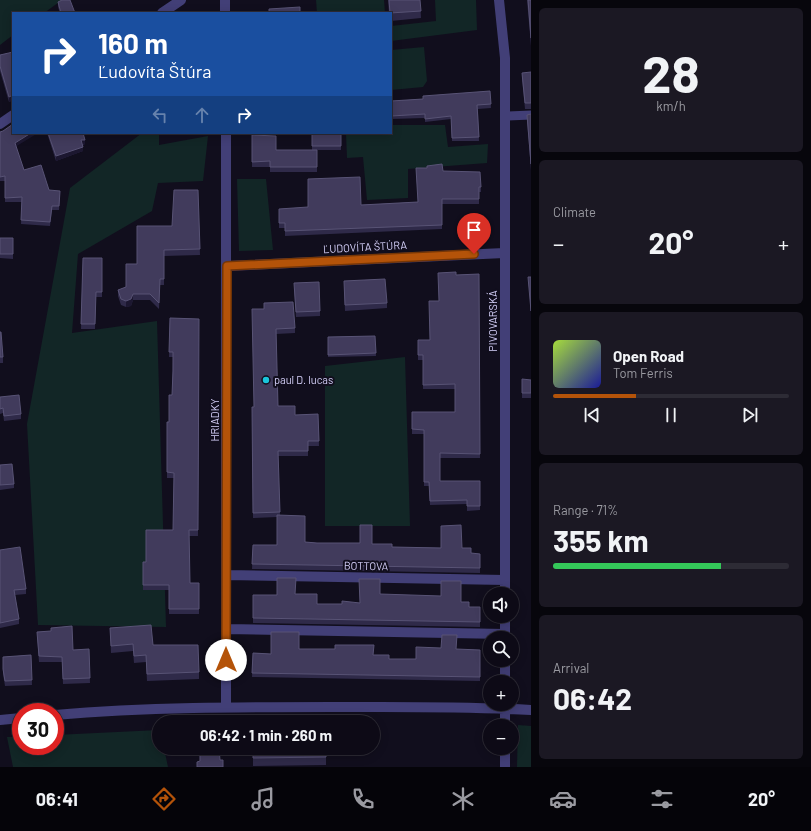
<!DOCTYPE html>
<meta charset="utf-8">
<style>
:root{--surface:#0d0a16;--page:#1b1823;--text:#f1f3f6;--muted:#9a9aa1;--line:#2d2b35;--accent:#b45309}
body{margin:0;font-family:Barlow,sans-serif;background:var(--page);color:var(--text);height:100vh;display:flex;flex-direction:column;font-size:15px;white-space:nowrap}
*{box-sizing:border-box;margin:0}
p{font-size:13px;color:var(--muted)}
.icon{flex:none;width:22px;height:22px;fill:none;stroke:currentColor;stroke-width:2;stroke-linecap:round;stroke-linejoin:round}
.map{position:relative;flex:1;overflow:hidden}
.sheet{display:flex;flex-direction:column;gap:8px;padding:8px;background:#07060c;width:280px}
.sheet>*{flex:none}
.top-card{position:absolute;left:12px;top:12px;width:380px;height:122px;border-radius:0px;box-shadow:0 2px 10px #0003,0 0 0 1px var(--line);background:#1a4fa0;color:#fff;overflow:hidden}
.fabs{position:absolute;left:483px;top:587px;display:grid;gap:8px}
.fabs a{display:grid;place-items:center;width:36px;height:36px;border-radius:50%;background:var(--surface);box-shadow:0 2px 10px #0003,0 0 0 1px var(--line);font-size:20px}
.speed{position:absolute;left:12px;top:703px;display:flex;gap:8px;font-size:20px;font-weight:700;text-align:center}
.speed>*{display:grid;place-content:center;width:52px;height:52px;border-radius:50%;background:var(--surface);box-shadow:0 2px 10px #0003,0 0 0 1px var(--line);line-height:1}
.speed .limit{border:6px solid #d22;background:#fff;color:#111}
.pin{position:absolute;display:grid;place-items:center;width:34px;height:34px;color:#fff;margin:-41px -17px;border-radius:50% 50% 50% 0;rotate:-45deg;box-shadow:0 0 4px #0007}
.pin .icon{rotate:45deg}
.me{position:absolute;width:44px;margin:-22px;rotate:0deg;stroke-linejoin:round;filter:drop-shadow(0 0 3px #0008)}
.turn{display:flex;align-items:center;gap:14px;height:84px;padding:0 20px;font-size:18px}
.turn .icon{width:52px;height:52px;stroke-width:2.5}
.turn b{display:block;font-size:28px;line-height:34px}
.lanes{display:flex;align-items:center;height:38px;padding:0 20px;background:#0003;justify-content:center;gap:20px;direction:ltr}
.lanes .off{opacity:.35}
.big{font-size:30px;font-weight:700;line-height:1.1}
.sheet .tile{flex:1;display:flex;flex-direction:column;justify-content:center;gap:6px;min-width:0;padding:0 14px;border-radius:6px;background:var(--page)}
.sheet .dial{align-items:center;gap:0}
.dial b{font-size:52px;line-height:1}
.song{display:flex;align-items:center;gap:12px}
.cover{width:48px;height:48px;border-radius:6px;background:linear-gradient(135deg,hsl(80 70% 55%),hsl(240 70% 35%))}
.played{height:4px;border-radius:2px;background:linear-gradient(90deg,var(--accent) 35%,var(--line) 35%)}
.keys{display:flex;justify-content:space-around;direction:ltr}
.heat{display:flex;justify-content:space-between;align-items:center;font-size:22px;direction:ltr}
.charge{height:6px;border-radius:3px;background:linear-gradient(90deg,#34c759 71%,var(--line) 0)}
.trip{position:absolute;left:152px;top:715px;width:228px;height:40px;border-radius:20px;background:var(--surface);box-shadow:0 2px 10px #0003,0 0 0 1px var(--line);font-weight:700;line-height:40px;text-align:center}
.menu{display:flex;height:64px;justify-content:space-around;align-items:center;background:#050409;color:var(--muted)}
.menu .icon{width:28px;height:28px}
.menu .on{color:var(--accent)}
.menu b{font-size:18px;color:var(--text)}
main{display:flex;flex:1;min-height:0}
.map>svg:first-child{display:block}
</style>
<main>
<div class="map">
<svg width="531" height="767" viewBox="0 0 531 767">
<rect width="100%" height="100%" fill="#110e1d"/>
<path fill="#122626" d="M0,0H62L44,13H13V35L0,45Z
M316,0H384L385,13H317Z
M435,0H476L477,30L391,41V26L436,21Z
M424,47L427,81L423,87L391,90V50Z
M391,125H445L448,147L488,144L487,163L408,169V198L367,200L363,157L347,158L346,133H391Z
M142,133H159V145L208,136L203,181L158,183L152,211L78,254L72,333L157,321L166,627L38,625L27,424L70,188Z
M237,179H266L273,250L239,251Z
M405,357L410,526H325V366Z
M518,725L531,726V767H517Z
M159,730V748H164L168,767H13L7,737H21V746H55V735Z"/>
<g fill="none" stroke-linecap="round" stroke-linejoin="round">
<path stroke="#423f77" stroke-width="9" d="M505,116L531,115"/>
<path stroke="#423f77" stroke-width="10" d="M225,0V13
M499,0L505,58V594
M162,13L181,0
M0,124L13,115
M227,266L504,253
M226,575L505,580
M226,629L505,634
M505,638V616
M505,682V660
M505,704V726
M226,707V133
M55,715C147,707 239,707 331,707C398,707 464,706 531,710
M0,720L21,718
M505,748V767"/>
</g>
<path fill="#2f2a49" d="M388,0H420L421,18L391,21V13H389Z
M527,0H531V46Z
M58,2L75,13H60L58,7Z
M13,52V100L9,102L0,71V55Z
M531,72V109H525L522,79V73Z
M490,91L491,108L478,109L479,141H452L451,119L425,122V118L391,119V101L423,99Z
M531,114V170L527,121V115Z
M0,132L16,147L24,170L49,190L60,195L59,210H52L50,226L21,224L22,202H5V181H0Z
M47,133H83L85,144L83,145V151L56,161Z
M312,133H341V150H317V172H270V167H252V135L276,150H312Z
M416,168L443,171L481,187V192H479V204H442V229L285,236V228H279V209L418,202Z
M198,190L200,255L164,256V285H160L159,309L150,300H133L131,306L126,307L121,305L118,296V290L126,287L172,226Z
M0,238H13V259L0,258Z
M83,258H102V297H96L95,329H81Z
M479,274L480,458H440V481H480V510L467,511V504L430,505L429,486H424V434H412V412H455V389H423V360H418V340H430L456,275Z
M344,287L387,303V308L345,311Z
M294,288L320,311V316L296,317Z
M264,309L295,328V333L276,334L278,406L295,415L318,414L319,446H308V456H278L280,515L305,542L317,543L372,544L392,547L462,548L471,553L480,554V573L252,569L253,545H277V517L253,518L252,407H254Z
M170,318L199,319L198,536H189L190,583H199V614H169V590H143V562H146L173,530L174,478H167V422H169L172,395L173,357H169Z
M0,332L3,357V363H0Z
M375,336L376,356L328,357V337Z
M522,379L531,380V398H522Z
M0,397L21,414V419L4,421L3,413L0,414Z
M0,465L14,484V488L0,490Z
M0,550L26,589V594L15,595L19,619V624L0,628Z
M295,594L317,604H342L360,603L380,594L461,602L469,607H480V627L253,623V595H277Z
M110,628L153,645L199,672V679L147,681L146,662L134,663L133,651L111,653Z
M37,637L73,650L89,649L90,683L63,684L62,662H39Z
M299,649L374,655L389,659H416L456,649L480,650V681L252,677L253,653L271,654Z
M31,655L32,685L5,686L3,674V657Z
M168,748H219L200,761L199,748L168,749Z
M253,748H326V765L253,766Z"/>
<path fill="#1c1730" d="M13,95V100L9,102V97Z
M31,133H38L15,147V143Z
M81,140H85V144L81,145Z
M83,147V151L56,161V156Z
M133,294V300L131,306L126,307V301Z"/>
<path fill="#413b5c" stroke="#585375" d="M62,0H70L75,13H61L58,2Z
M389,0H420L421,11L390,13Z
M528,0H531V38Z
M300,7V13H269V9Z
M13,52V95L9,97L0,66V55Z
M531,72V103H525L522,73Z
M490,91L491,104L477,105L479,137L452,138L451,116L425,119V114L391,116V101L423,99V96Z
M531,114V164L527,115Z
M13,124V133H31L15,143L24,170L41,165L49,190L60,191L59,206H52L50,222L21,220L22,197L5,198V176L0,177V132L3,131Z
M48,133H83L85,140H81L83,147L56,156Z
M312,133H341V146H312Z
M252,135L276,136V150H317V167H270V161L252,162Z
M442,164L443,171L480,172L481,187H479V199H442V225L285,231V223H279V209L308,207V179L360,177L361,205L418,202L416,168H427V166Z
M174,190H198L200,249L164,250V279H160L159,303L150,294H133L131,299L126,301L121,299L118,290L126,287V264H137V226H172Z
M0,238H13V254H0Z
M83,258H102V292H96L95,324H81Z
M456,272V275L479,274L480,454L440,453V481H480V506H467V500L430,501L429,482H424V430L412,429V412H455V384L423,385V355H418V340H430L429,301H439L438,273Z
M528,277H531V311Z
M385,279L387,303L345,305L344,281Z
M319,282L320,311L296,312L294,283Z
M293,302L295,328L276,329L278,406H295V415L318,414L319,441H308V451H278L280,512L253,513L252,407H254L252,309H264V303Z
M170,318L199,319L198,530H189L190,583H199V609H169V585H143V562H146V530H173L174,473L167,472V422H169V395H172L173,371V352H169Z
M0,332H1L3,357H0Z
M375,336L376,353L328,355V337Z
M522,379L531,380V393H522Z
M19,395L21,414L4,416L3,408L0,409V397Z
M12,464L14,484L0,485V465Z
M277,515L305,516V542L317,543H360V525H372V544H392V547L441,548V526L461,525L462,548H471V553L480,554V568L252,564L253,545H277Z
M20,547L26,589L14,590L19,619L0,623V550Z
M277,578H296L295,594H317V604H342V601L360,603L359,579H380V594L441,596V581H461V602H469V607H480V622L253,618V595H277Z
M151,625L153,645H198L199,672L147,674L146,655L134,656L133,644L111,646L110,628Z
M72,626L73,650L89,649L90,678L63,679L62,657L39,656L37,632L51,631V628Z
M271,632H299V649H335V645H374L373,655H389V659H416V647L441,648L442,635H457L456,649L480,650V677L252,673L253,653L271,654Z
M31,655L32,680L5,681L3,669V657Z
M168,719H186V722L218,720L219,722H168Z
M200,748H219L220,760H223V767H197V762L200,761Z
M253,748H326V757L253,758Z"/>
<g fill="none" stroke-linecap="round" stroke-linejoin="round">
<defs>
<path id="route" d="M226,660L227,266L474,254"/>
</defs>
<use href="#route" stroke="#753606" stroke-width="10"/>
<use href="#route" stroke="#b45309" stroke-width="7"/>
</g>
<circle fill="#1ac5db" stroke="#110e1d" stroke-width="1.5" cx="266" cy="380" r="4"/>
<g text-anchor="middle" stroke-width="4" stroke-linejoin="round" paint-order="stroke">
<g font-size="11" fill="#d5d0f9" stroke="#110e1d">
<text transform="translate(365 247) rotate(-3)" y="4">ĽUDOVÍTA ŠTÚRA</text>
<text transform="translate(493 321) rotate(-90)" y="4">PIVOVARSKÁ</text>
<text transform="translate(215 420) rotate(-90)" y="4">HRIADKY</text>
<text transform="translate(366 566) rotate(1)" y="4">BOTTOVA</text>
</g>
<g font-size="11" fill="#d5d0f9" stroke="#110e1d" text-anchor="start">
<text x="274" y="384">paul D. lucas</text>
</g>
</g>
</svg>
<div class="fabs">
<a><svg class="icon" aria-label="sound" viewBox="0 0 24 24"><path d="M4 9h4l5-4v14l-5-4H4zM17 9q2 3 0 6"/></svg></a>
<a><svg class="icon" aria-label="search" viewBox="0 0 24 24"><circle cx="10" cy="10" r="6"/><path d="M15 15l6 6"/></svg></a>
<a>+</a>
<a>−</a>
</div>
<div class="speed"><div class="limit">30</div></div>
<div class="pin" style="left:474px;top:254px;background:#d93025"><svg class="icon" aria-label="arrive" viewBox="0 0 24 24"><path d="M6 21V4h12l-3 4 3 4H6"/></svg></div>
<svg class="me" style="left:226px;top:660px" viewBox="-20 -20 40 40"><circle r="19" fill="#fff"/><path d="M0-13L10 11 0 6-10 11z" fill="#b45309"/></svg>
<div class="trip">06:42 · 1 min · 260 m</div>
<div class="top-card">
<div class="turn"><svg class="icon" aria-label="right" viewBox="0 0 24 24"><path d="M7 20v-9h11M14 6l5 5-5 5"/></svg><div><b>160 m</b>Ľudovíta Štúra</div></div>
<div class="lanes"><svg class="icon off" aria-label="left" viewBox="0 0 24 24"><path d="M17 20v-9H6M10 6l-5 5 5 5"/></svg><svg class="icon off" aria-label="ahead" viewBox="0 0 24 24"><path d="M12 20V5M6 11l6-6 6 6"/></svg><svg class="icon" aria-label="right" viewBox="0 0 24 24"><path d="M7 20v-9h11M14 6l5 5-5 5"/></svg></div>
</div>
</div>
<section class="sheet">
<div class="tile dial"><b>28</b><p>km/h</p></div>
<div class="tile"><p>Climate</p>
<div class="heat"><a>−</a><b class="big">20°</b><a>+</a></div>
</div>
<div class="tile">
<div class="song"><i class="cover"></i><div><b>Open Road</b><p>Tom Ferris</p></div></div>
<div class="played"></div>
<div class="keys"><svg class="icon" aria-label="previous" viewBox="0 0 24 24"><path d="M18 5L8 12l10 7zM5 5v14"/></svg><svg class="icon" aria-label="pause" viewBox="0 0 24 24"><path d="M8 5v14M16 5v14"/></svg><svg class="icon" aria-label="next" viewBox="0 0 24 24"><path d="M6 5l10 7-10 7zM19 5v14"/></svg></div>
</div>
<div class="tile"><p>Range · 71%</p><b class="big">355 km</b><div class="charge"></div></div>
<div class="tile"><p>Arrival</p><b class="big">06:42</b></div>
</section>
</main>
<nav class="menu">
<b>06:41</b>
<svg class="icon on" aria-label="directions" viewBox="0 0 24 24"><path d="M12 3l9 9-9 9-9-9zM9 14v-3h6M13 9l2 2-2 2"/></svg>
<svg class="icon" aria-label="music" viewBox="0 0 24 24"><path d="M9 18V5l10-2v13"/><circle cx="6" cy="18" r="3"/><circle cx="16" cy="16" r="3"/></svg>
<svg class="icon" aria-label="phone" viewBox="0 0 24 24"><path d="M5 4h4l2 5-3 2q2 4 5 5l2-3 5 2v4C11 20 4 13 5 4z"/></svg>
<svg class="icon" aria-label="climate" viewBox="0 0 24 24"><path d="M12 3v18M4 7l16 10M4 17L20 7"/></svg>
<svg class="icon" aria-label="car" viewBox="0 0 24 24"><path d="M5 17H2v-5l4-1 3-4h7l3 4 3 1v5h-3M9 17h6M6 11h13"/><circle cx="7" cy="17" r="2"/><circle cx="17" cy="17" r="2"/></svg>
<svg class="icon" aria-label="filters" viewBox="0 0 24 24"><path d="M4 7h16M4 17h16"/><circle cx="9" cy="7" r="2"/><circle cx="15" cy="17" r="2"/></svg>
<b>20°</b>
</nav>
